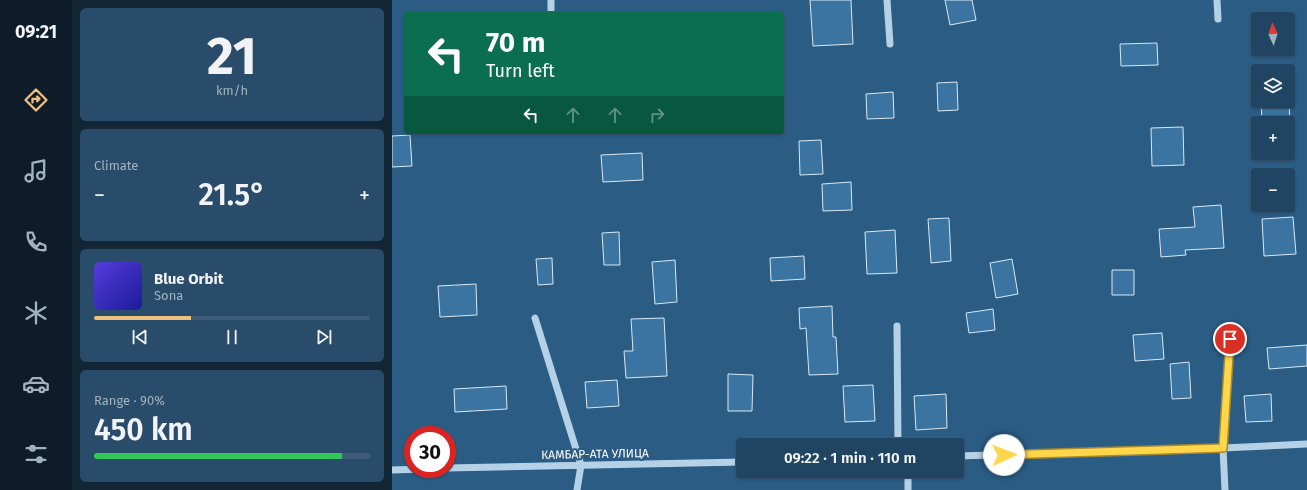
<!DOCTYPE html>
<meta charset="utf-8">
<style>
:root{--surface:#204563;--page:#284c69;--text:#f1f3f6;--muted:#a2b1be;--line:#3d5d78;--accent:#edc07d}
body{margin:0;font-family:"Fira Sans",sans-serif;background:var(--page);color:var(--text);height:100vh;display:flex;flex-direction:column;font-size:15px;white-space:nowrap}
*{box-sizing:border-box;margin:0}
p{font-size:13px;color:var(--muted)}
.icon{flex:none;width:22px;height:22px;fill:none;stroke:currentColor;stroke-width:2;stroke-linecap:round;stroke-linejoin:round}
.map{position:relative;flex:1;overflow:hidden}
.drawer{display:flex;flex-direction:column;gap:8px;padding:8px;background:#122636;width:320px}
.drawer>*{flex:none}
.guide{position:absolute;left:12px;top:12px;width:380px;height:122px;border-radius:4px;box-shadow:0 1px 3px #0004,0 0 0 1px var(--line);background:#0b6e4f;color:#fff;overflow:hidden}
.needle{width:26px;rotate:357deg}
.tools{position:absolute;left:859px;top:12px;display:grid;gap:8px}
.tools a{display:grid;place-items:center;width:44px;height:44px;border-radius:4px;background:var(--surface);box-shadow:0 1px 3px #0004,0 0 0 1px var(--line);font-size:20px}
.speed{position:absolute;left:12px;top:426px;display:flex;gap:8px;font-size:20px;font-weight:700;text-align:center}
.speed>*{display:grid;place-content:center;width:52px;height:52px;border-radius:50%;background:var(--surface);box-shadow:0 1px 3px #0004,0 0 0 1px var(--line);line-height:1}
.speed .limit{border:6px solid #d22;background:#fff;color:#111}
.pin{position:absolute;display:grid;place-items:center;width:34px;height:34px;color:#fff;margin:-17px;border:2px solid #fff;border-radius:50%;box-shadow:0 1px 4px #0007}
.me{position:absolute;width:44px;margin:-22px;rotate:88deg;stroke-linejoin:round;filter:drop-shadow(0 0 3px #0008)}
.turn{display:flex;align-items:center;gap:14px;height:84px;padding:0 16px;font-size:18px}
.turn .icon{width:52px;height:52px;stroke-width:2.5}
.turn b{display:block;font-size:28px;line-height:34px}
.lanes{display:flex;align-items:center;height:38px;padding:0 16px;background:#0003;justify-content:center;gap:20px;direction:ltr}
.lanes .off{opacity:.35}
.big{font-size:30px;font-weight:600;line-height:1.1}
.drawer .card{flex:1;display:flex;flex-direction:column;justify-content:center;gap:6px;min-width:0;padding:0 14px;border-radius:6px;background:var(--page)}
.drawer .dial{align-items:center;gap:0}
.dial b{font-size:52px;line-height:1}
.song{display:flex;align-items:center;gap:12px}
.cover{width:48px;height:48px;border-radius:6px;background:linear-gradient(135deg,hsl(250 70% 55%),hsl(240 70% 35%))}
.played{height:4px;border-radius:2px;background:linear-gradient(90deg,var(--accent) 35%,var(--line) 35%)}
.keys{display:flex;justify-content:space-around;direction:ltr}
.heat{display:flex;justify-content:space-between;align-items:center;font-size:22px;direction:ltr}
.charge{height:6px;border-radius:3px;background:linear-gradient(90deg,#34c759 90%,var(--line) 0)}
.trip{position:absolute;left:344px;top:438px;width:228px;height:40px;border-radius:4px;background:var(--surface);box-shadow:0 1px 3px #0004,0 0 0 1px var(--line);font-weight:600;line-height:40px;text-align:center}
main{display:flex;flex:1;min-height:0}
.tab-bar{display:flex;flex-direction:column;width:72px;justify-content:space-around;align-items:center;background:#0d1c28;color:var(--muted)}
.tab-bar .icon{width:28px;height:28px}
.tab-bar .selected{color:var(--accent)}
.tab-bar b{font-size:18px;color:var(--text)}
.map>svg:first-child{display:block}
</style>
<main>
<nav class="tab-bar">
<b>09:21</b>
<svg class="icon selected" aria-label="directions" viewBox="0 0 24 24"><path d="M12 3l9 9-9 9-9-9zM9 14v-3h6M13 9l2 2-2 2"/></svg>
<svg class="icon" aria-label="music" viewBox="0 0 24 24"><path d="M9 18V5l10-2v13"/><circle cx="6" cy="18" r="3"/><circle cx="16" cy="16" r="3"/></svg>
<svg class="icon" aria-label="phone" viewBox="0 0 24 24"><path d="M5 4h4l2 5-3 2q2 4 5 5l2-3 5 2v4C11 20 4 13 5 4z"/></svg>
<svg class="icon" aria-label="climate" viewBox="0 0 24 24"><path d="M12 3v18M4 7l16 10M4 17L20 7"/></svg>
<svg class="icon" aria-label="car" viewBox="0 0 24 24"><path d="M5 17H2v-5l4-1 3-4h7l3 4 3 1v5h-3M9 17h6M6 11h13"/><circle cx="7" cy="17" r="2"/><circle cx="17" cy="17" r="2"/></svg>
<svg class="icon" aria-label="filters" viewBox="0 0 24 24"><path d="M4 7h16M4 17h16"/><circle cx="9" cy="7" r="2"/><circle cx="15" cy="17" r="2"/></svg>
</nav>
<section class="drawer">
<div class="card dial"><b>21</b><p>km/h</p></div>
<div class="card"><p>Climate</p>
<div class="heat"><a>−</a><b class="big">21.5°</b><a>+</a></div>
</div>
<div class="card">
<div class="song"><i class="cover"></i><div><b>Blue Orbit</b><p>Sona</p></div></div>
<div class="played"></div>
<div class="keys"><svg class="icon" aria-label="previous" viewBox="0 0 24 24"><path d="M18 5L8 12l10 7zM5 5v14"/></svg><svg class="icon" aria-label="pause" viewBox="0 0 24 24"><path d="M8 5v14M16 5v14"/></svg><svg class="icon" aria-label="next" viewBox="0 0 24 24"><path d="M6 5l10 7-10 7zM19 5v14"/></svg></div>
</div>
<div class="card"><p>Range · 90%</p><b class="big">450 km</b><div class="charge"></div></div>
</section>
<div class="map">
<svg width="915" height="490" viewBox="0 0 915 490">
<rect width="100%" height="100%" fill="#2a5c84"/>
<path fill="#3b74a0" stroke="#d8e9f6" d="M418,0H459L461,44L421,46Z
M553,0H580L584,20L558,25Z
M765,43L766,65L729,66L728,44Z
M565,82L566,110L546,111L545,83Z
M501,92L502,118L475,119L474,94Z
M869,101H897L898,123H870Z
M791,127L792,165L760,166L759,128Z
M18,135L20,166L0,167V136Z
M429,140L431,174L408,175L407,141Z
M250,153L251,180L211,182L209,155Z
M459,182L460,210L431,211L430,184Z
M829,205L832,248L793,250L794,255L769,257L767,229L803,227L801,207Z
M901,217L904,254L872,256L870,219Z
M557,218L559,261L539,263L536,219Z
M503,230L505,273L475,274L473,232Z
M227,232L228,265H212L210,233Z
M412,256L413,279L379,281L378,258Z
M160,258L161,284L146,285L144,259Z
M620,259L626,294L604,298L598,263Z
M283,260L285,302L263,304L260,262Z
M720,270H742V295H720Z
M84,284L85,315L48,317L46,286Z
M440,306L441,337H444L446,374L417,375L414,328L408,329L407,308Z
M601,309L603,330L577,333L574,313Z
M272,318L275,376L234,378L232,351H241L239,319Z
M770,333L772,359L743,361L741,335Z
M915,345V366L877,369L875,348Z
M797,362L799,398L780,399L778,364Z
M336,374L361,375L360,411H336Z
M225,380L227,406L195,408L193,382Z
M481,385L483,421L453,422L451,386Z
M114,386L115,409L63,412L62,389Z
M554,394L555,428L524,430L522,396Z
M879,394L880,421L854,422L852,396Z"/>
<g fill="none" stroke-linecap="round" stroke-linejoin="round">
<path stroke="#b5d1e7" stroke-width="7" d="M159,0V14
M495,0L498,44
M825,0L826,19
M143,318L189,465L185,490
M505,326L506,445
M565,456L831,448L915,444
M55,468L351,462
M0,470L31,469
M516,490V471
M833,490L831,448L838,339"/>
</g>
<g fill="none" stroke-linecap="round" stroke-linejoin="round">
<defs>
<path id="route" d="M612,455L831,448L838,339"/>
</defs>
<use href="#route" stroke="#a68a30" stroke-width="10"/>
<use href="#route" stroke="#ffd54a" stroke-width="7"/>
</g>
<g text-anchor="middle" stroke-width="4" stroke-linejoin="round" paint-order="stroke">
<g font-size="12" fill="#fff" stroke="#2a5c84">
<text transform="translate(203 454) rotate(-1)" y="4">КАМБАР-АТА УЛИЦА</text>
</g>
</g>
</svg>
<div class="tools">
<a><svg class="needle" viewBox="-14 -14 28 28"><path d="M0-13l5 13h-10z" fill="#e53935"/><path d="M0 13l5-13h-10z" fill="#a2b1be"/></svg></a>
<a><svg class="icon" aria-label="layers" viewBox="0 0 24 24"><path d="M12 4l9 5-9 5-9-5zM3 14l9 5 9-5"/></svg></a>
<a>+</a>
<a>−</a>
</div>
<div class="speed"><div class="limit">30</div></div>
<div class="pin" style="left:838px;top:339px;background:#d93025"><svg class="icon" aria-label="arrive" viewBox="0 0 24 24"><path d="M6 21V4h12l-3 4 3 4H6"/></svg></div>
<svg class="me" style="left:612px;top:455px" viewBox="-20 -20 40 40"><circle r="19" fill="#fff"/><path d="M0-13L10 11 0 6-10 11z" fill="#ffd54a"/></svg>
<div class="trip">09:22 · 1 min · 110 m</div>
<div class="guide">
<div class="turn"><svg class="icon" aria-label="left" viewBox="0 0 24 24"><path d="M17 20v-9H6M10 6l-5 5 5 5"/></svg><div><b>70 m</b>Turn left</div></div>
<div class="lanes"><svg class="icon" aria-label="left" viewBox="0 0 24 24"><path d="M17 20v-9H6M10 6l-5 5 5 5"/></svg><svg class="icon off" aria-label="ahead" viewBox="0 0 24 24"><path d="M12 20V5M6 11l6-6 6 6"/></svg><svg class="icon off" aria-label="ahead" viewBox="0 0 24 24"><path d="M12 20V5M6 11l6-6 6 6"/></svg><svg class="icon off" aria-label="right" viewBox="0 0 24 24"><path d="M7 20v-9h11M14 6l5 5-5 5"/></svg></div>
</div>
</div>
</main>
